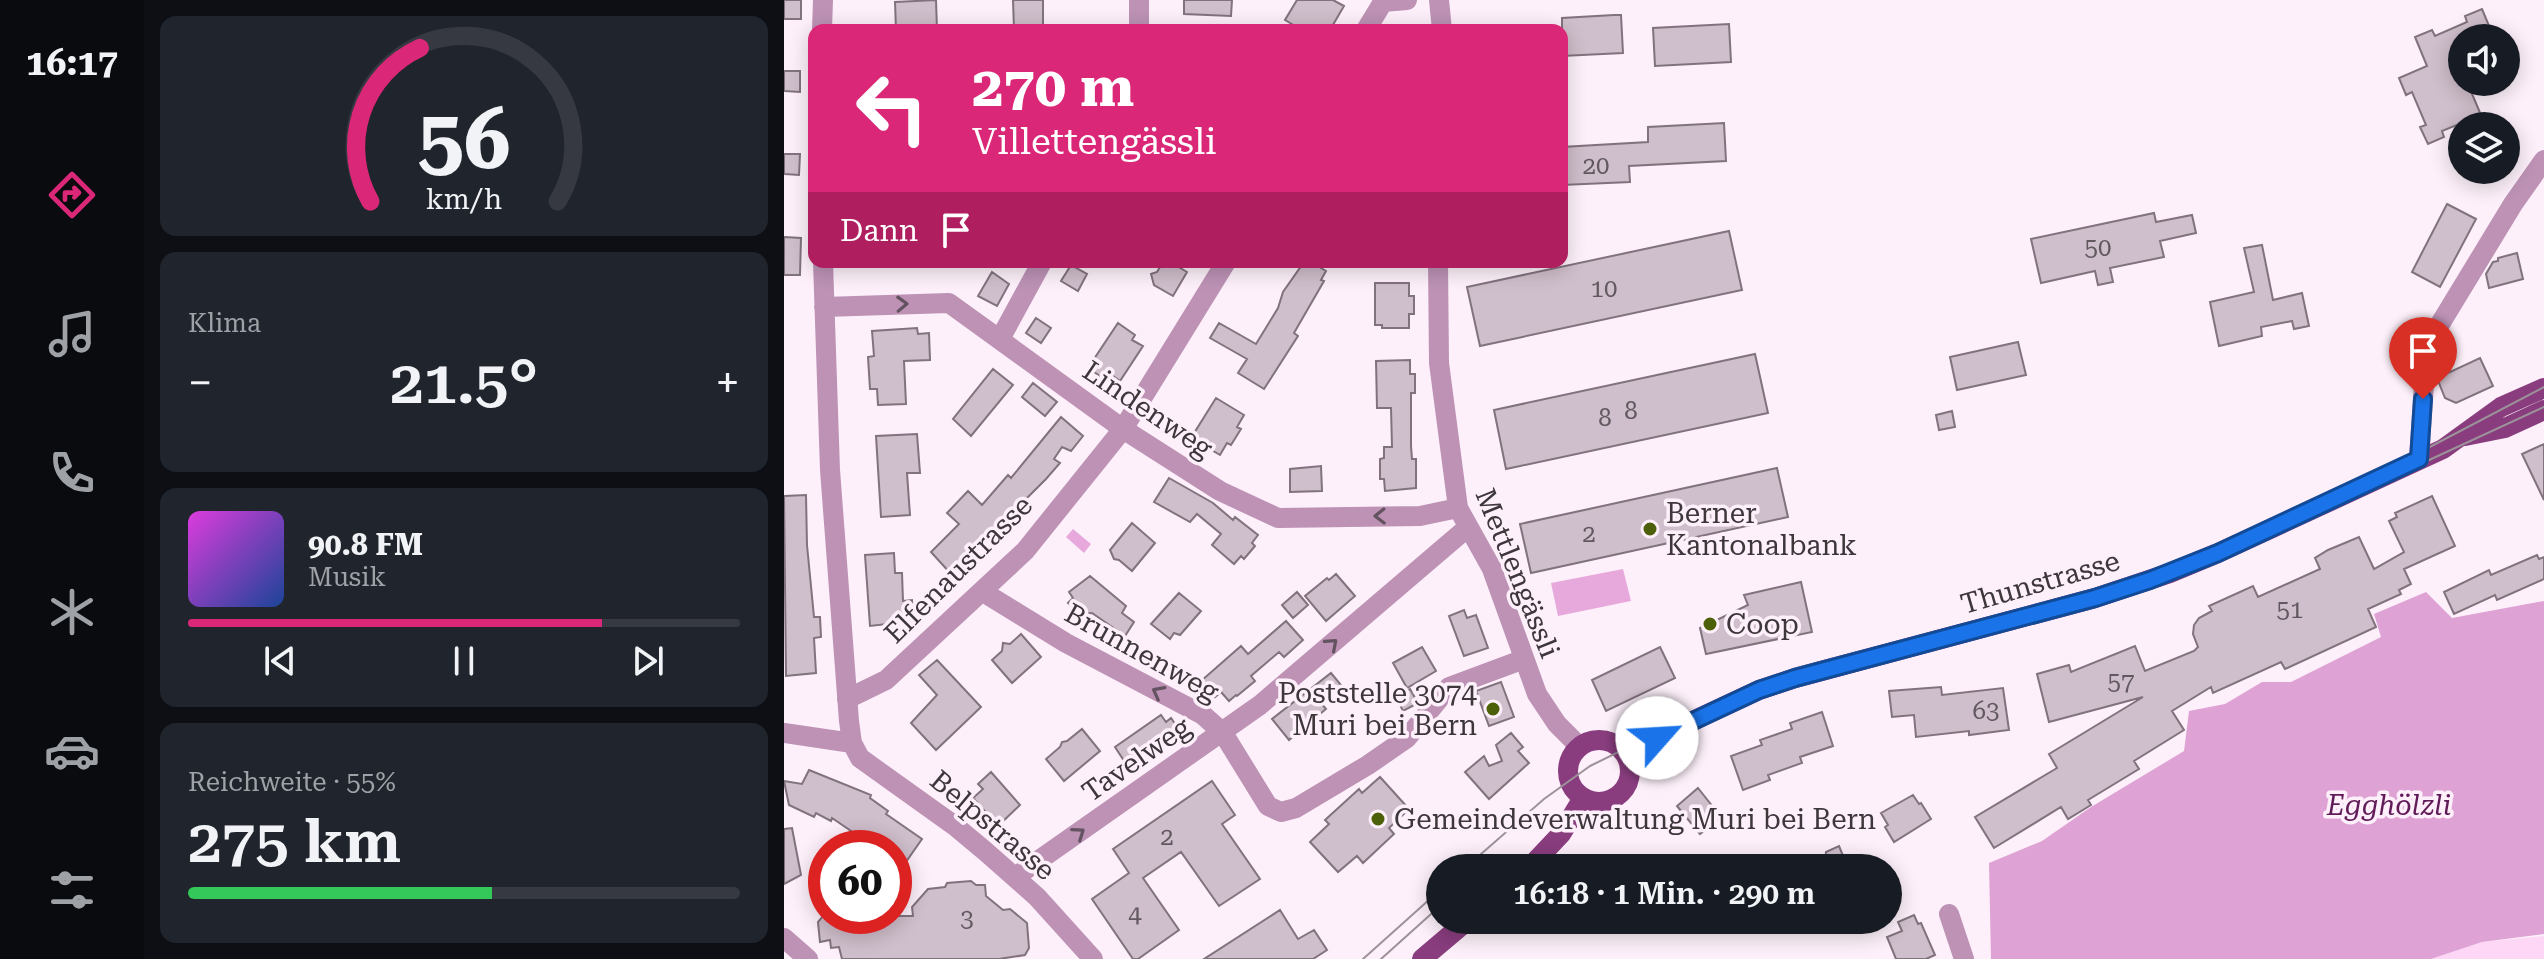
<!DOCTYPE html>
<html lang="de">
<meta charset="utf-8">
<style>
:root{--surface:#171b24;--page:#20242c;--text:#f1f3f6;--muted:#9ea1a6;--line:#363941;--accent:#db2777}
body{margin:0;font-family:"Roboto Serif",serif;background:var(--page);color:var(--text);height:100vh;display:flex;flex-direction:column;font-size:30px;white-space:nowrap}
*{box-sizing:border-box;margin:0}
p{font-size:26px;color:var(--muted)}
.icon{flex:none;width:44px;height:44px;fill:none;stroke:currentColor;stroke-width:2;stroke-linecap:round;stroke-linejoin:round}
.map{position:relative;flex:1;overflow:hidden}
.side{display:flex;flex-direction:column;gap:16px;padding:16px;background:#0d0f14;width:640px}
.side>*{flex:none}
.banner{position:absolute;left:24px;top:24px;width:760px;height:244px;border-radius:16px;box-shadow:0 4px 20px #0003;background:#db2777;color:#fff;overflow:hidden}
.fabs{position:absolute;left:1664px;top:24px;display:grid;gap:16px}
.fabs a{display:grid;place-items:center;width:72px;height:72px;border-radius:50%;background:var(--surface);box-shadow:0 4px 20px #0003;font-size:40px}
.speed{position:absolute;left:24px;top:830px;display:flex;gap:16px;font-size:40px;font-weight:700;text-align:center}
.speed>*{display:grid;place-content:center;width:104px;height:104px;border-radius:50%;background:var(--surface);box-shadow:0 4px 20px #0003;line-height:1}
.speed .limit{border:12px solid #d22;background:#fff;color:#111}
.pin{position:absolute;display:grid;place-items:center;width:68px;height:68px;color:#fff;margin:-82px -34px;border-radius:50% 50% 50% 0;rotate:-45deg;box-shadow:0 0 8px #0007}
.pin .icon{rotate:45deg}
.me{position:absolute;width:88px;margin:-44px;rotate:64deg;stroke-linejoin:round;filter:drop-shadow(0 0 6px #0008)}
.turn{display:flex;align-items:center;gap:28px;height:168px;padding:0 32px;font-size:36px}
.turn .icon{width:104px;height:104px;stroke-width:2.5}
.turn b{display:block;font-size:56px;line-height:68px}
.then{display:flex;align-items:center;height:76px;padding:0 32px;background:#0003;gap:16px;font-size:30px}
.big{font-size:60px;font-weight:600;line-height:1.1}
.side .card{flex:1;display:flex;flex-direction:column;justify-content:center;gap:12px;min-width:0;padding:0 28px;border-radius:16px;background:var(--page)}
.side .dial{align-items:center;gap:0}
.dial svg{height:208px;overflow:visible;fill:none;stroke:var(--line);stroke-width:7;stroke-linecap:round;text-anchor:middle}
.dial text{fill:var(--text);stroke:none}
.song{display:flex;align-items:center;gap:24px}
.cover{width:96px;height:96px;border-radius:12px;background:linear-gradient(135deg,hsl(300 70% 55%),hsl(220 70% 35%))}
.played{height:8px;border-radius:4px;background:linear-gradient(90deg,var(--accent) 75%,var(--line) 75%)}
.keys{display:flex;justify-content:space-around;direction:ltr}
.heat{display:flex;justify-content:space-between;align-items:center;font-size:44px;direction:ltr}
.charge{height:12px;border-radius:6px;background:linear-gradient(90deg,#34c759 55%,var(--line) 0)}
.trip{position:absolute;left:642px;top:854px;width:476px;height:80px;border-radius:40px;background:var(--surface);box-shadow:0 4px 20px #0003;font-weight:600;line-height:80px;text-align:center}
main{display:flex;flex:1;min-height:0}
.tabs{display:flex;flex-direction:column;width:144px;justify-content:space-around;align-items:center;background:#090b0e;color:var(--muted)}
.tabs .icon{width:56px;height:56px}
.tabs .on{color:var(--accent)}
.tabs b{font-size:36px;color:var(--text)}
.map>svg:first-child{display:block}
</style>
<main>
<nav class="tabs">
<b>16:17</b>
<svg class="icon on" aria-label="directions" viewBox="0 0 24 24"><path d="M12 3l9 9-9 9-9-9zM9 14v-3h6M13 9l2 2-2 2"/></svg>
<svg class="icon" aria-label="music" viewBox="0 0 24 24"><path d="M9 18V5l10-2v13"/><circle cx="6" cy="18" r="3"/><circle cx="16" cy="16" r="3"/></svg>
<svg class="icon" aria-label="phone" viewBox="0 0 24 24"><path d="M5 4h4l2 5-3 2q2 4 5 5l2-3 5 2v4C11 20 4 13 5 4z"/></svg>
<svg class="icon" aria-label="climate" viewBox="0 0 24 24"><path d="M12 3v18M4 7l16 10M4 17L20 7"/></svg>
<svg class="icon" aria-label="car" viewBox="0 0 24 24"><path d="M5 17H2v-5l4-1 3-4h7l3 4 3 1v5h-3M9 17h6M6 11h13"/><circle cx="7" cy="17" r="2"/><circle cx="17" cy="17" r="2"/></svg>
<svg class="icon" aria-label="filters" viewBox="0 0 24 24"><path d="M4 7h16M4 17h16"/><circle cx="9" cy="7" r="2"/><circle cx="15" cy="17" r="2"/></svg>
</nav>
<section class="side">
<div class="card dial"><svg viewBox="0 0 100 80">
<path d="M14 69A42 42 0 1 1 86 69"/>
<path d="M14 69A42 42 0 0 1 33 10" stroke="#db2777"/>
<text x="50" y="56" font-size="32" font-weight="700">56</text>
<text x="50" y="72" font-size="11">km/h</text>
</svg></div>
<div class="card"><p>Klima</p>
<div class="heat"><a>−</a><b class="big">21.5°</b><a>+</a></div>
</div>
<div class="card">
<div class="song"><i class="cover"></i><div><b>90.8 FM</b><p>Musik</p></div></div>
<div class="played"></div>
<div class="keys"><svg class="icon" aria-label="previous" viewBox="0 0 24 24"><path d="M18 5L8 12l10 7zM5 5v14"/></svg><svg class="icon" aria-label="pause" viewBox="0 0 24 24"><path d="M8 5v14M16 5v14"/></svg><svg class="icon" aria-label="next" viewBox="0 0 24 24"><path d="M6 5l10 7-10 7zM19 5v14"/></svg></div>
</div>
<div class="card"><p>Reichweite · 55%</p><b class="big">275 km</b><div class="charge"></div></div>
</section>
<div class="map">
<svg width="1760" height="959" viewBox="0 0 1760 959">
<rect width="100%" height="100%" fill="#fdf0fa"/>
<path fill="#fdd7f5" d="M1760,936V959H1647L1698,942Z"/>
<path fill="#dfa2d4" d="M1642,592L1668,618L1760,601V934L1698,942L1647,959H1207L1205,863L1258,841L1307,807L1400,751L1405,711L1441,704L1478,682H1507L1597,637L1590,614Z"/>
<path fill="#e7a9db" d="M289,529L307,544L300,553L282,537Z
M839,569L847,601L774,616L767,583Z"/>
<path fill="#cfbecb" stroke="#81727e" stroke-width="2" d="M0,0H17V19H0Z
M152,0L153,30H112L111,2Z
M229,0H259V30H230Z
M400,0H448L447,16L400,14Z
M513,0H549L560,6L546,30H518L501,20Z
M1698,9L1705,26L1699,28L1703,38H1678V82H1683L1697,115L1658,131L1660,137L1644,144L1636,127L1642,125L1628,92L1622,95L1615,78L1643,66L1631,37L1648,30L1651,36L1683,22L1681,16Z
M830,15H837L839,53L778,56V18Z
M945,24L947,62L871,66L869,28Z
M0,71H16V92L0,91Z
M940,123L942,161L845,166L846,182L778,185V147L864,142V127Z
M0,154H16L15,175L0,174Z
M1663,204L1692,219L1656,287L1628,272Z
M1370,213L1372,222L1408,215L1412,233L1376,241L1380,257L1326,268L1329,282L1314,285L1311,271L1257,283L1247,239Z
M945,231L958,290L696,346L683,287Z
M0,237L17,238L16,275H0Z
M1478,245L1489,300L1518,293L1525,326L1510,329L1508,321L1477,327L1478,336L1435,346L1426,302L1470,292L1460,248Z
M1733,253L1739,279L1705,288L1702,274L1709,262L1714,261V258Z
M379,262H386L403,272L389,296L370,285L367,274L373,272Z
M520,262H527L542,271L537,280L540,281L510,333L514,336L480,389L454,373L463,359L426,338L435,323L472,344L494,308L499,292Z
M287,265L303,274L294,291L277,281Z
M208,272L225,284L213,306L194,296Z
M591,283H625V296H630V314H625V328H598V325H591Z
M252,318L267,328L257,343L242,333Z
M334,323L351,335L348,340L359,346L336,381L326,374L322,380L304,368Z
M133,328L134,334L145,333L146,360L120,361L122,404L94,405L93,389H86L84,357L90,356L88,331Z
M1234,342L1242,375L1173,390L1166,357Z
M971,354L984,413L722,469L710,410Z
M1696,358L1709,386L1672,403L1661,398L1653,378Z
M626,360V374H631V393H627V446L628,459H632V488L601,491L600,479H596V459L600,458V447H608L607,408H593L592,361Z
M209,369L229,385L187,436L169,419Z
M249,383L273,402L261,416L238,397Z
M432,398L460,415L453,427L457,429L447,445L443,443L436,455L407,438Z
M1168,411L1171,427L1155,430L1152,415Z
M277,417L299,436L287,451L278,447L270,459L276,463L262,479L167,574L147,552L175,524L163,513L184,491L198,505L224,475L227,478Z
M133,434L136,473H123L126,515L97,517L92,436Z
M1760,444V500L1738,454Z
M537,466L538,491L506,492V469Z
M993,468L1004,517L747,573L736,524Z
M385,478L429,503L449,520L451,517L474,535L468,543L471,546L460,559L457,556L450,564L428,545L437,534L413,514L406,522L370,502Z
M22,495L23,545L30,617H36L37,637L30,638L32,673L2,676L0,496Z
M1648,496L1671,546L1620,569L1627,584L1615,590L1617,594L1584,609L1592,627L1501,669L1497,662L1429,693L1427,687L1388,711L1400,730L1350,761L1355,769L1304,800L1307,805L1284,819L1277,807L1210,848L1191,817L1273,768L1265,754L1359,697L1265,722L1253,674L1285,665L1287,672L1351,646L1361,671L1410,651L1414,647L1409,634L1410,625L1415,618L1428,611L1425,606L1469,586L1474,597L1536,569L1531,558L1544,550L1575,537L1590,569L1620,552L1605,521L1613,517L1611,513Z
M348,523L371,543L348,571L335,560L330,559L326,550Z
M110,553L111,573H118L119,601L128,600L129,621L86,626L81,555Z
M1753,555L1755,559L1760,557V579L1713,600L1711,595L1670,614L1660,592L1705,570L1707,575Z
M552,574L571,596L542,621L521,596L543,578L545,580Z
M306,576L342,606L338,613L350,622L341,636L308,613L299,614L284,603L289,598L285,592Z
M1017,582L1028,632L922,654L916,628L964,605L960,595Z
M513,592L524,605L509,618L498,605Z
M395,593L417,611L396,635L390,633L386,639L367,624Z
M680,610L683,618L692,615L704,648L680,656L665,616Z
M502,621L519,640L500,657L495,652L467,676L471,681L453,696L452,695L445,701L437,692L431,697L417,681L457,646L464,654Z
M237,634L257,657L228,683L208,660L218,651L219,643L226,644Z
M638,647L652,671L623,688L609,663Z
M876,647L891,678L822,711L808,680Z
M153,660L197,707L152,750L127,723L153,695L135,675Z
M547,673L557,685L536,702L542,709L505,740L488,719Z
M717,682L730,717L705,726L692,691Z
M1157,687L1158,695L1219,688L1225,730L1185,735V731L1132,737L1130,715L1108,717L1105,691Z
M626,689L634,703L619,711L612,697Z
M1038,712L1049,746L1016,757L1018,763L984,775L986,780L959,790L947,756L978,745L976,740L1008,729L1006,723Z
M377,715L382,722L387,718L398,734L346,770L331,747Z
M298,729L316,751L280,781L262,759L276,747L278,742L283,741Z
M727,733L739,747L734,751L745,763L705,799L681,772L700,756L705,766L718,761L712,745Z
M25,770L87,795L86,798L104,811L102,814L138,839L110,879V848H92L48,818L47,821L32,813L30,817L5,805L0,781L18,784Z
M207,772L236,805L214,826L189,798L199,789L194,784Z
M596,777L625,809L605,828L610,834L579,863L573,856L554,872L526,842L545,824L541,820L575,789L578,793Z
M428,781L451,815L438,824L476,879L435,906L397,852L359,878L395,930L354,959H349L308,899L345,873L329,849Z
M914,788L937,817L916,834L893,806Z
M1129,795L1135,804L1137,803L1147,819L1110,842L1101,827L1104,825L1097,813Z
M8,828L17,875L0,884V829Z
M1055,846L1064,868H1040L1042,852Z
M187,881L192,885H201L202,896L219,910L226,909L243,923L245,948L241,955L215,959H58L55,947L47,948L46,940L36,942L34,922L39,916H129L128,907L144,889L161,887L163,883Z
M496,910L514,939L530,930L543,950L529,959H420Z
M1130,915L1134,924L1137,923L1151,955L1142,959H1112L1103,937L1118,931L1114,922Z"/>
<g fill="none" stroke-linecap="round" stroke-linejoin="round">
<path stroke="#bd92b5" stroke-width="20" d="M355,0V30
M655,0L658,30
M599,2L623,0
M38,30L39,0
M582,30L599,2
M39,262L46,470L65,721L68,743L76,758L171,826L201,851L253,897L309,959
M654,262L655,363L674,508L708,569L753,694L773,724L795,746
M40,307L165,303L339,429L436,491L494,518L636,516L674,508
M216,339L258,262
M1635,459L1641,369L1653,329L1729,204L1760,160
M199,592L282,643L419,715L439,733L484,806L497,812L512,808L584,765L623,738L665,687L740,659
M63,699L102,680L241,551L339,429L442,262
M0,733L68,743
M231,877L476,705L683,528
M1165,914L1180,959
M0,938L24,959"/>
<path stroke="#893d7e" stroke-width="20" d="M1681,436L1721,428L1760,410
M784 771a31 31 0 1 1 62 0a31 31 0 1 1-62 0Z
M840,753L975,690L1011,678L1311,598L1386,573L1434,553L1659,449L1717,407L1760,388
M745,868L777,834L799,798
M638,959L684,920"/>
<path stroke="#9c929a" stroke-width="2" d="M1630,467L1760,407
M964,701L1031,677L1214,629
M681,868L760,799L806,766L969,686L1007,670L1047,659L1305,594L1376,570L1621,460L1760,387
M579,959L656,890
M597,959L656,906"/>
</g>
<defs><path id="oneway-chevron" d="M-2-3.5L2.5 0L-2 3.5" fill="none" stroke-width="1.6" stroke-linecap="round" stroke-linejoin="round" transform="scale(2)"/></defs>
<g stroke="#635260">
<use href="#oneway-chevron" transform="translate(118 304) rotate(-2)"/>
<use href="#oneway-chevron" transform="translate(596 516) rotate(179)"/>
<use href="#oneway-chevron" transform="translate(548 644) rotate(-41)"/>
<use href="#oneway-chevron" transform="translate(374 692) rotate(-152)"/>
<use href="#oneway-chevron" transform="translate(295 833) rotate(-35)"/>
</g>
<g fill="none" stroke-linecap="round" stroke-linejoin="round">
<defs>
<path id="route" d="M873,738L975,690L1011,678L1311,598L1366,580L1434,553L1635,459L1639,399"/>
</defs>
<use href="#route" stroke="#114b97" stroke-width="20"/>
<use href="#route" stroke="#1a73e8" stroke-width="14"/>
</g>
<g fill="#4c6009" stroke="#fdf0fa" stroke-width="3">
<circle cx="866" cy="529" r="8"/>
<circle cx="926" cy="624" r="8"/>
<circle cx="709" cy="709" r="8"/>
<circle cx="594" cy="819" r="8"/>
</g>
<g text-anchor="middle" stroke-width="7" stroke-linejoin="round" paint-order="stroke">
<g font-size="24" fill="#625960">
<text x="812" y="174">20</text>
<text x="1314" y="256">50</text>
<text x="820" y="297">10</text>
<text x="847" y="419">8</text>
<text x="821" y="426">8</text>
<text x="805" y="542">2</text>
<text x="1506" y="618">51</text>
<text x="1337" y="690">57</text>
<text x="1202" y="719">63</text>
<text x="383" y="845">2</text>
<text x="351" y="923">4</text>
<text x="183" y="927">3</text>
</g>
<g font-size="28" fill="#3d373c" stroke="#fdf0fa">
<text transform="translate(364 409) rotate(34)" y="10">Lindenweg</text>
<text transform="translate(174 569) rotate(-45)" y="10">Elfenaustrasse</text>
<text transform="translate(734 573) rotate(68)" y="10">Mettlengässli</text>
<text transform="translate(1256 582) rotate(-16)" y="10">Thunstrasse</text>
<text transform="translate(358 652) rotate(29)" y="10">Brunnenweg</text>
<text transform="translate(352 759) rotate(-35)" y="10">Tavelweg</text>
<text transform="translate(209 825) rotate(40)" y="10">Belpstrasse</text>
</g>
<g font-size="28" fill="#3d373c" stroke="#fdf0fa" text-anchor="start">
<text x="882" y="523">Berner<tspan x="882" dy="32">Kantonalbank</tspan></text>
<text x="942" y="634">Coop</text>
<text x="693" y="703" text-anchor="end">Poststelle 3074<tspan x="693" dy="32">Muri bei Bern</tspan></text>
<text x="610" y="829">Gemeindeverwaltung Muri bei Bern</text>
</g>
<g font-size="28" font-style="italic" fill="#611b59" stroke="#fdf0fa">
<text x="1605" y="815">Egghölzli</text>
</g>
</g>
</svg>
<div class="fabs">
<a><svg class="icon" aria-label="sound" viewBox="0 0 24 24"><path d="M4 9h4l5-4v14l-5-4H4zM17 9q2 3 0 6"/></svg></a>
<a><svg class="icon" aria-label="layers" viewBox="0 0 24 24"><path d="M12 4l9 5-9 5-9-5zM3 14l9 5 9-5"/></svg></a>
</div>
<div class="speed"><div class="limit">60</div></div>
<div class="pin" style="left:1639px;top:399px;background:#d93025"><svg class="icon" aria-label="arrive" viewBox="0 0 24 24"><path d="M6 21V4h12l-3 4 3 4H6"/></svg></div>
<svg class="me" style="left:873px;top:738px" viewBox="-20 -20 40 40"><circle r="19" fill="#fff"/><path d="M0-13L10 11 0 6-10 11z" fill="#1a73e8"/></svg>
<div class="trip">16:18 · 1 Min. · 290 m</div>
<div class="banner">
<div class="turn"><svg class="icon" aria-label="left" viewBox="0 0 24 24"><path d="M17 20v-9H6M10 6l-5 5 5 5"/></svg><div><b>270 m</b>Villettengässli</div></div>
<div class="then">Dann<svg class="icon" aria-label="arrive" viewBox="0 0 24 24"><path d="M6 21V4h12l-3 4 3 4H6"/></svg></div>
</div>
</div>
</main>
